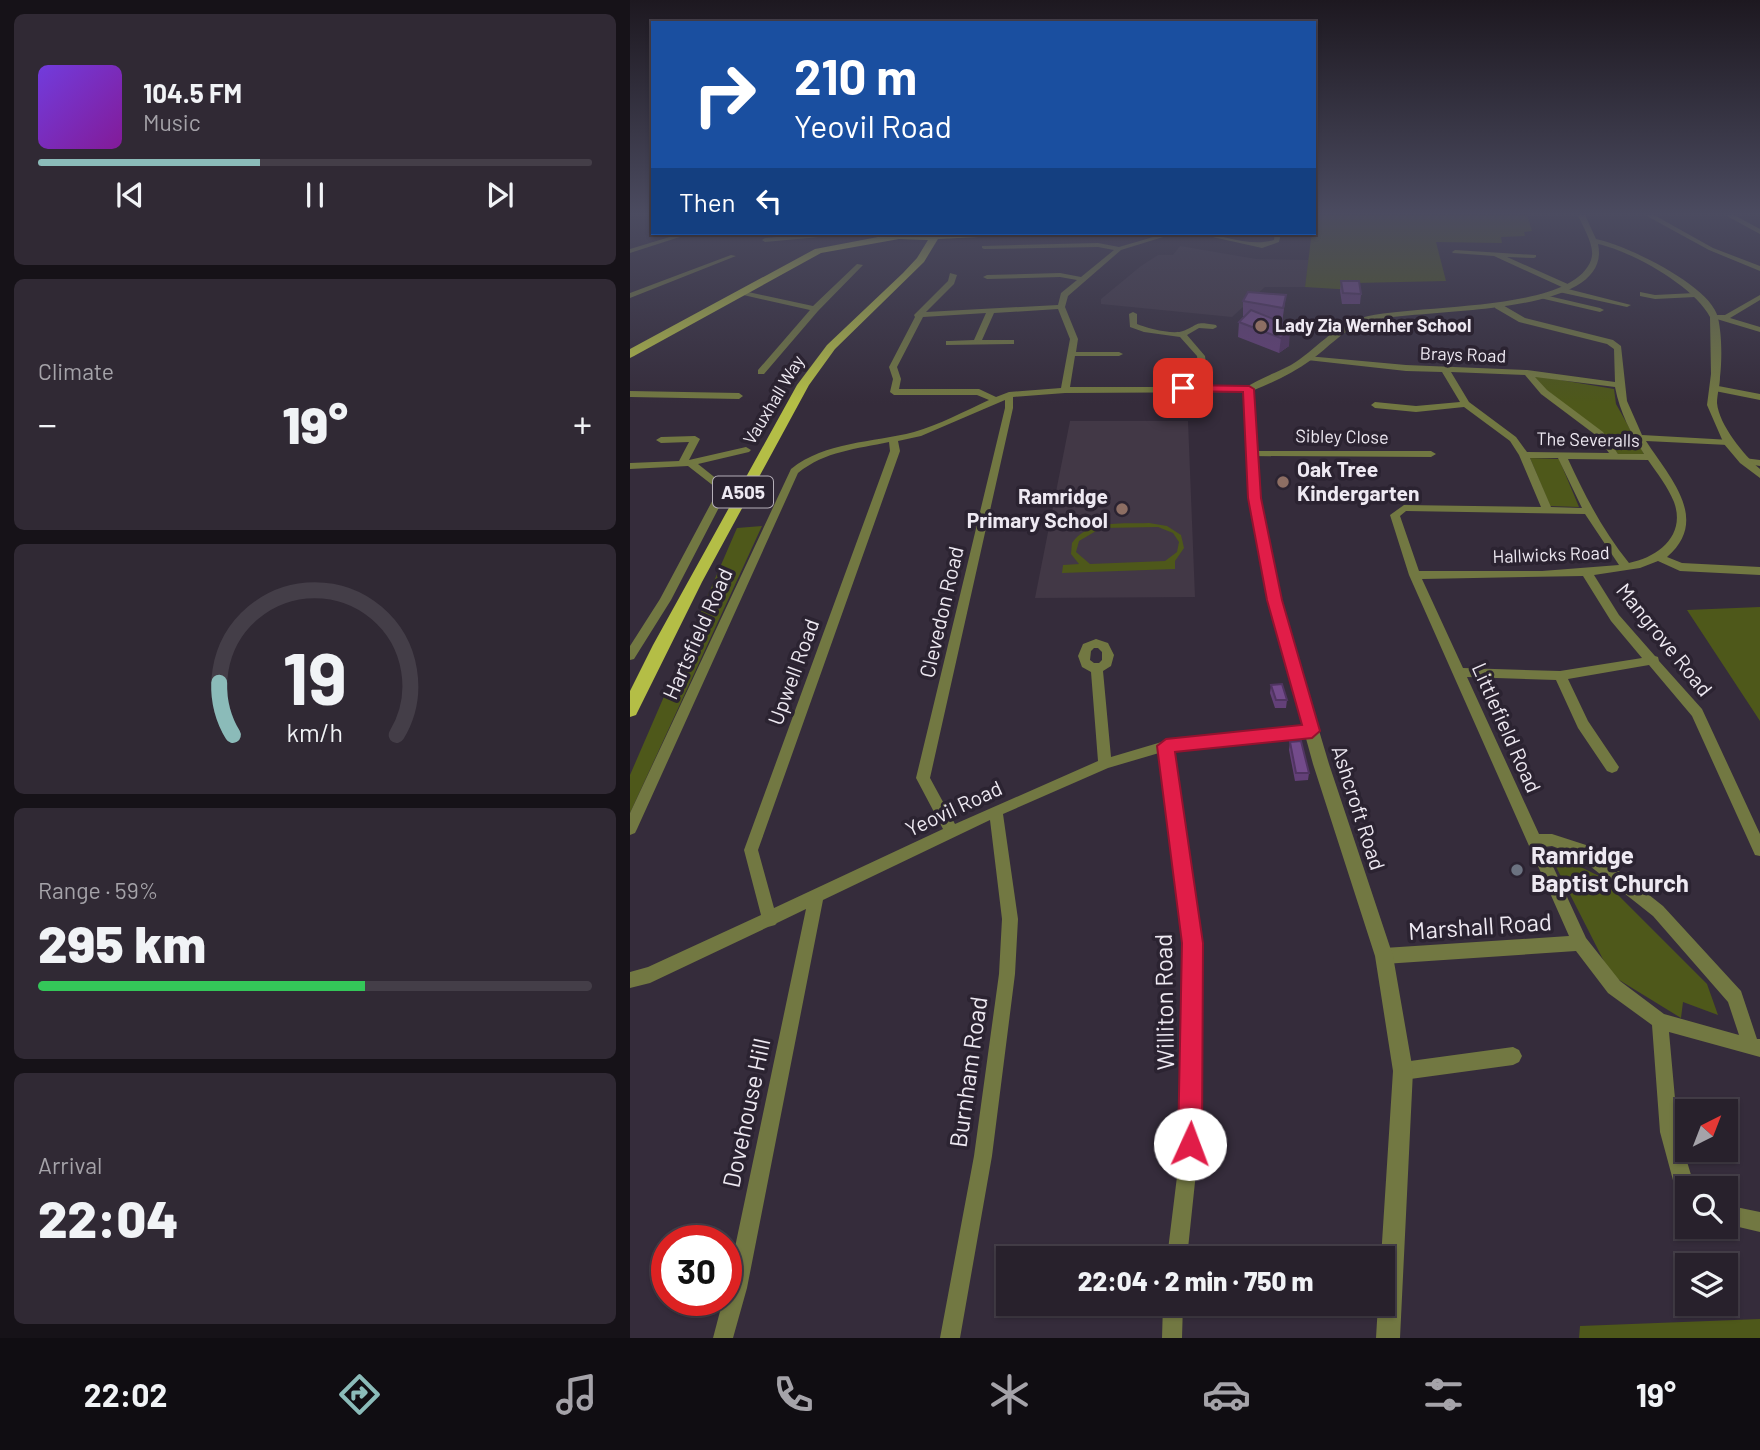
<!DOCTYPE html>
<meta charset="utf-8">
<style>
:root{--surface:#28212c;--page:#302934;--text:#f1f3f6;--muted:#a5a3a9;--line:#443e48;--accent:#8bbbb9}
body{margin:0;font-family:Barlow,sans-serif;background:var(--page);color:var(--text);height:100vh;display:flex;flex-direction:column;font-size:26px;white-space:nowrap}
*{box-sizing:border-box;margin:0}
p{font-size:23px;color:var(--muted)}
.icon{flex:none;width:38px;height:38px;fill:none;stroke:currentColor;stroke-width:2;stroke-linecap:round;stroke-linejoin:round}
.map{position:relative;flex:1;overflow:hidden}
.side{display:flex;flex-direction:column;gap:14px;padding:14px;background:#161218;width:630px}
.side>*{flex:none}
.banner{position:absolute;left:21px;top:21px;width:665px;height:214px;border-radius:0px;box-shadow:0 2px 5px #0004,0 0 0 2px var(--line);background:#1a4fa0;color:#fff;overflow:hidden}
.needle{width:46px;rotate:42deg}
.tools{position:absolute;left:1045px;top:1099px;display:grid;gap:14px}
.tools a{display:grid;place-items:center;width:63px;height:63px;border-radius:0px;background:var(--surface);box-shadow:0 2px 5px #0004,0 0 0 2px var(--line);font-size:35px}
.speed{position:absolute;left:21px;top:1225px;display:flex;gap:14px;font-size:35px;font-weight:700;text-align:center}
.speed>*{display:grid;place-content:center;width:91px;height:91px;border-radius:50%;background:var(--surface);box-shadow:0 2px 5px #0004,0 0 0 2px var(--line);line-height:1}
.speed .limit{border:10px solid #d22;background:#fff;color:#111}
.pin{position:absolute;display:grid;place-items:center;width:60px;height:60px;color:#fff;margin:-30px;border-radius:14px;box-shadow:0 4px 10px #0006}
.me{position:absolute;width:77px;margin:-38px;rotate:2deg;stroke-linejoin:round;filter:drop-shadow(0 0 5px #0008)}
.turn{display:flex;align-items:center;gap:24px;height:147px;padding:0 28px;font-size:32px}
.turn .icon{width:91px;height:91px;stroke-width:2.5}
.turn b{display:block;font-size:49px;line-height:60px}
.then{display:flex;align-items:center;height:66px;padding:0 28px;background:#0003;gap:14px;font-size:26px}
.big{font-size:52px;font-weight:800;line-height:1.1}
.side .card{flex:1;display:flex;flex-direction:column;justify-content:center;gap:10px;min-width:0;padding:0 24px;border-radius:10px;background:var(--page)}
.side .dial{align-items:center;gap:0}
.dial svg{height:182px;overflow:visible;fill:none;stroke:var(--line);stroke-width:7;stroke-linecap:round;text-anchor:middle}
.dial text{fill:var(--text);stroke:none}
.song{display:flex;align-items:center;gap:21px}
.cover{width:84px;height:84px;border-radius:10px;background:linear-gradient(135deg,hsl(260 70% 55%),hsl(290 70% 35%))}
.played{height:7px;border-radius:4px;background:linear-gradient(90deg,var(--accent) 40%,var(--line) 40%)}
.keys{display:flex;justify-content:space-around;direction:ltr}
.heat{display:flex;justify-content:space-between;align-items:center;font-size:38px;direction:ltr}
.charge{height:10px;border-radius:5px;background:linear-gradient(90deg,#34c759 59%,var(--line) 0)}
.trip{position:absolute;left:366px;top:1246px;width:399px;height:70px;border-radius:0px;background:var(--surface);box-shadow:0 2px 5px #0004,0 0 0 2px var(--line);font-weight:800;line-height:70px;text-align:center}
.menu{display:flex;height:112px;justify-content:space-around;align-items:center;background:#100d12;color:var(--muted)}
.menu .icon{width:49px;height:49px}
.menu .active{color:var(--accent)}
.menu b{font-size:32px;color:var(--text)}
main{display:flex;flex:1;min-height:0}
.map>svg:first-child{display:block}
</style>
<main>
<section class="side">
<div class="card">
<div class="song"><i class="cover"></i><div><b>104.5 FM</b><p>Music</p></div></div>
<div class="played"></div>
<div class="keys"><svg class="icon" aria-label="previous" viewBox="0 0 24 24"><path d="M18 5L8 12l10 7zM5 5v14"/></svg><svg class="icon" aria-label="pause" viewBox="0 0 24 24"><path d="M8 5v14M16 5v14"/></svg><svg class="icon" aria-label="next" viewBox="0 0 24 24"><path d="M6 5l10 7-10 7zM19 5v14"/></svg></div>
</div>
<div class="card"><p>Climate</p>
<div class="heat"><a>−</a><b class="big">19°</b><a>+</a></div>
</div>
<div class="card dial"><svg viewBox="0 0 100 80">
<path d="M14 69A42 42 0 1 1 86 69"/>
<path d="M14 69A42 42 0 0 1 8 46" stroke="#8bbbb9"/>
<text x="50" y="56" font-size="32" font-weight="700">19</text>
<text x="50" y="72" font-size="11">km/h</text>
</svg></div>
<div class="card"><p>Range · 59%</p><b class="big">295 km</b><div class="charge"></div></div>
<div class="card"><p>Arrival</p><b class="big">22:04</b></div>
</section>
<div class="map">
<svg width="1130" height="1338" viewBox="0 0 1130 1338">
<rect width="100%" height="100%" fill="#352c3b"/>
<path fill="#423846" d="M550,246L626,259L679,260L675,287H635L602,317L471,304V299L511,266L528,255H543Z
M440,421H558L565,597L405,598Z"/>
<path fill="#4e581a" fill-rule="evenodd" d="M684,215H897L902,231L894,232L895,236L871,237L872,243L806,242L816,281L725,283L724,290L675,287Z
M901,375L984,389L986,404L1014,454H988C963,422 928,405 901,375Z
M900,458L929,459L949,507L920,506Z
M519,523L537,526L551,535L554,548L545,561V569L432,573L433,565L449,564L441,554L442,543C458,519 493,524 519,523ZM528,527L543,533L549,542L547,552L535,561L460,564L446,552L449,541L471,528Z
M132,526L0,813V775L107,528Z
M1130,607V721L1057,610Z
M918,851L969,876L1077,984L1088,1015L1053,1002L1051,1018L981,975Z
M1130,1319V1338H949L950,1326Z"/>
<g fill="none" stroke-linecap="round" stroke-linejoin="round">
<path fill="#727842" fill-rule="evenodd" d="M1015,215H1024L1083,248L1130,266V271L1079,250Z
M1095,215H1104L1130,229V234Z
M53,233H62L0,253V249Z
M537,233H546L491,250L438,296L435,307L448,339L446,352H489L493,354L489,356H445L440,387H571L567,356L550,337L514,332L500,327L499,314L503,312L507,314V324C516,328 543,335 553,331C571,324 563,321 586,325L587,327L583,329L569,328L557,335L575,356L579,387L619,386L623,389L619,392L435,393L383,397V408L300,778L325,824L468,761L461,672L452,667L448,656L453,644L466,639L478,643L484,655L481,666L473,671L481,757L535,741L682,726L687,727L689,731L687,735L682,736L542,751L571,943L569,1144L557,1258H537L551,1144L555,943L529,753L478,768L373,814L388,919L385,974L362,1156L330,1338H310L344,1156L369,974L372,919L360,820L193,900L117,1288L103,1338H83L93,1300H96V1290L176,909L147,923L145,925L138,927L20,983L0,988V972L18,967L131,915L114,850L260,451L259,442C227,449 195,451 168,473L7,829L5,833L0,835V813L161,469C196,441 242,443 284,432C309,425 335,411 359,400L347,395H264L260,392L263,379L259,367L285,317L284,315L318,281L320,273L327,275L324,284L296,312L428,305L431,293L447,280L430,277L357,279L353,277L357,275L430,273L451,277L484,250L468,247L354,249L352,248V246L468,243L489,247ZM428,309L440,339L431,388L379,392L366,397L349,389H269L271,379L267,367L293,317L356,313L344,340L319,341H316V345L381,344H384V340H352L364,313ZM375,400V408L286,778L313,829L144,908L128,850L270,451L268,441L291,436ZM464,648H468L472,652V660L469,663H464L460,660L461,651Z
M565,233C591,233 619,248 644,240L645,233H651L649,242L632,248Z
M191,234V236L189,237L135,242L132,240L135,238Z
M825,250L906,255V257L904,258L877,257L940,285L941,287L938,289L1001,305L997,307L929,292V288H934L864,256L823,253L822,252Z
M101,255L106,256L0,298V293Z
M227,264L233,265L188,311L134,374H128V370L180,310L109,294V290L183,306Z
M1010,292L1025,295L1065,293L1069,295L1065,297L1025,299L1010,296Z
M910,294L970,308L974,310L970,312L910,298Z
M1130,295V300L1100,318L1130,327V332L1080,317L1084,315H1095Z
M865,304H871L895,318L983,340L991,346L997,401L1012,435L1101,440L1103,442L1098,445L1016,441C1039,477 1081,519 1037,557L1052,563L1130,567V575L1050,571L1028,561L1010,568L964,575L989,615L1025,656L1028,657L1029,661L1072,709L1130,834V856L1125,855L1062,716L1019,665L938,679L958,721L989,767L987,771L982,773L977,771L948,728L926,680L837,677L909,834H922L956,845L1033,906L1111,991L1127,1039H1130V1057L1039,1032L1048,1132L1065,1188H1057V1205L1050,1202L1047,1195L1030,1132L1022,1025L978,993L946,951L754,964L748,961L746,956L748,951L754,948L939,936L779,575L760,515L774,505L911,507L889,455L880,441L834,407L786,412L745,408L741,405L745,402L786,406L830,402L812,372L776,371L677,360L673,358L677,356L776,365L897,370L985,382L984,349L977,344L889,322L865,308ZM821,372L895,375L911,394L967,436L979,453L897,452L886,437L839,402ZM905,377L985,387C990,413 1001,433 1014,454H988L973,432L917,390ZM900,458H928L952,508L921,507ZM938,459L1018,460C1027,473 1038,487 1044,502C1056,535 1029,557 999,563C973,531 955,496 938,459ZM776,511L955,514L989,565L912,571H789L770,516ZM953,576L981,621L1012,658L930,671L833,668L792,579ZM922,846L946,855L1023,916L1098,1002L1109,1035L1034,1014L990,981L956,938L914,847Z
M1083,385L1130,394V400L1080,390V386Z
M0,391L109,393L113,396L109,399L0,397Z
M65,436L70,439L59,460L116,447L121,450L119,452L68,464L93,484L97,492L41,600L4,659L0,660V646L30,599L87,492L85,487L58,466L0,469V463L49,461L59,442L31,443L26,440L31,437Z
M622,451H801L806,454L801,457L619,456L617,454Z
M1114,458L1130,460V466L1111,463L1109,461Z
M883,1047L889,1050L892,1056L889,1062L883,1065L773,1080L767,1077L764,1071L767,1065L773,1062Z
M1096,1205L1130,1212V1232L1096,1224Z
M533,1304H553L552,1338H532Z"/>
<path fill="#727842" fill-rule="evenodd" d="M948,215H955L966,239C996,245 1082,286 1088,318C1092,335 1092,360 1090,377C1090,385 1087,395 1087,403C1089,425 1114,455 1130,469V478L1110,463L1094,444L1077,405L1081,374L1080,317C1064,286 1001,251 968,244C985,322 777,306 733,323C713,330 698,348 681,360C663,373 644,382 624,390L630,498L650,600L699,764L763,956L783,1071L770,1338H746L748,1304H752L751,1258L763,1071L745,956L683,764L638,600L618,498L614,389C627,379 646,373 661,365C685,351 704,325 731,318C781,303 942,314 961,260C966,246 953,228 948,215Z"/>
<path fill="#b4be46" fill-rule="evenodd" d="M269,233H374L369,236L308,239L294,262L205,349L179,385L72,582L6,715L0,717V691L23,645L167,385L197,345L273,273L287,258L298,240L269,239L191,253L4,356L0,358V349L185,249Z"/>
</g>
<path fill="#634078" d="M711,281L731,294L730,304H712L710,291Z
M656,295L652,323H653V329L659,346L649,353L608,337L609,322L615,316H613V301Z
M641,685L657,700L656,708H645L640,693Z
M660,742L679,773L678,780L665,781L659,750Z"/>
<path fill="#503461" d="M653,323L652,337L660,331L659,346L649,353L651,338L647,327Z"/>
<path fill="#734b8b" stroke="#503461" stroke-width="2" d="M711,281H729L731,294L713,293Z
M618,292L656,295L653,308L613,301Z
M621,310L653,323L647,327L660,331L651,338L609,322Z
M652,684L657,700H646L641,685Z
M671,741L679,773H666L660,742Z"/>
<linearGradient id="sky" x2="0" y2="1"><stop stop-color="#1d1820"/><stop offset="0.53" stop-color="#4b4b60"/><stop offset="1" stop-color="#4b4b60" stop-opacity="0"/></linearGradient>
<rect width="1130" height="403" fill="url(#sky)"/>
<path fill="#e11d48" stroke="#92132f" stroke-width="2" d="M553,385L619,386L624,389L631,498L652,600L690,731L682,738L545,752L573,943L572,1144L568,1152L560,1156L551,1152L548,1144L552,943L527,746L536,739L672,725L637,600L618,498L613,392L549,391L548,388Z"/>
<g fill="#8d6e63" stroke="#2b2331" stroke-width="2.5">
<circle cx="631" cy="326" r="7"/>
<circle cx="653" cy="482" r="7"/>
<circle cx="492" cy="509" r="7"/>
</g>
<circle fill="#6b7280" stroke="#2b2331" stroke-width="2.5" cx="887" cy="870" r="7"/>
<g text-anchor="middle" stroke-width="7" stroke-linejoin="round" paint-order="stroke">
<g font-size="18" font-weight="bold" fill="#eee9f2" stroke="#2b2331" text-anchor="start">
<text x="645" y="332">Lady Zia Wernher School</text>
</g>
<g font-size="18" fill="#eee9f2" stroke="#2b2331">
<text transform="translate(833 355) rotate(2)" y="6">Brays Road</text>
<text transform="translate(144 400) rotate(-59)" y="6">Vauxhall Way</text>
<text transform="translate(712 437) rotate(1)" y="6">Sibley Close</text>
<text transform="translate(958 440) rotate(1)" y="6">The Severalls</text>
<text transform="translate(921 555) rotate(-2)" y="6">Hallwicks Road</text>
</g>
<rect fill="#2b2331" stroke="#b4aeb8" stroke-width="2" x="83" y="476.5" width="60" height="31" rx="5"/>
<g font-size="19" font-weight="bold" fill="#eee9f2">
<text x="113" y="499">A505</text>
</g>
<g font-size="21" font-weight="bold" fill="#eee9f2" stroke="#2b2331" text-anchor="start">
<text x="667" y="477">Oak Tree<tspan x="667" dy="24">Kindergarten</tspan></text>
<text x="478" y="504" text-anchor="end">Ramridge<tspan x="478" dy="24">Primary School</tspan></text>
</g>
<g font-size="21" fill="#eee9f2" stroke="#2b2331">
<text transform="translate(312 612) rotate(-77)" y="7">Clevedon Road</text>
<text transform="translate(68 634) rotate(-66)" y="7">Hartsfield Road</text>
<text transform="translate(1034 640) rotate(51)" y="7">Mangrove Road</text>
<text transform="translate(164 672) rotate(-70)" y="7">Upwell Road</text>
<text transform="translate(876 728) rotate(66)" y="7">Littlefield Road</text>
<text transform="translate(728 808) rotate(72)" y="7">Ashcroft Road</text>
<text transform="translate(324 809) rotate(-25)" y="7">Yeovil Road</text>
</g>
<g font-size="24" font-weight="bold" fill="#eee9f2" stroke="#2b2331" text-anchor="start">
<text x="901" y="864">Ramridge<tspan x="901" dy="28">Baptist Church</tspan></text>
</g>
<g font-size="24" fill="#eee9f2" stroke="#2b2331">
<text transform="translate(850 927) rotate(-4)" y="8">Marshall Road</text>
<text transform="translate(535 1002) rotate(-91)" y="8">Williton Road</text>
<text transform="translate(339 1072) rotate(-82)" y="8">Burnham Road</text>
<text transform="translate(117 1113) rotate(-78)" y="8">Dovehouse Hill</text>
</g>
</g>
</svg>
<div class="tools">
<a><svg class="needle" viewBox="-14 -14 28 28"><path d="M0-13l5 13h-10z" fill="#e53935"/><path d="M0 13l5-13h-10z" fill="#a5a3a9"/></svg></a>
<a><svg class="icon" aria-label="search" viewBox="0 0 24 24"><circle cx="10" cy="10" r="6"/><path d="M15 15l6 6"/></svg></a>
<a><svg class="icon" aria-label="layers" viewBox="0 0 24 24"><path d="M12 4l9 5-9 5-9-5zM3 14l9 5 9-5"/></svg></a>
</div>
<div class="speed"><div class="limit">30</div></div>
<div class="pin" style="left:553px;top:388px;background:#d93025"><svg class="icon" aria-label="arrive" viewBox="0 0 24 24"><path d="M6 21V4h12l-3 4 3 4H6"/></svg></div>
<svg class="me" style="left:560px;top:1144px" viewBox="-20 -20 40 40"><circle r="19" fill="#fff"/><path d="M0-13L10 11 0 6-10 11z" fill="#e11d48"/></svg>
<div class="trip">22:04 · 2 min · 750 m</div>
<div class="banner">
<div class="turn"><svg class="icon" aria-label="right" viewBox="0 0 24 24"><path d="M7 20v-9h11M14 6l5 5-5 5"/></svg><div><b>210 m</b>Yeovil Road</div></div>
<div class="then">Then<svg class="icon" aria-label="left" viewBox="0 0 24 24"><path d="M17 20v-9H6M10 6l-5 5 5 5"/></svg></div>
</div>
</div>
</main>
<nav class="menu">
<b>22:02</b>
<svg class="icon active" aria-label="directions" viewBox="0 0 24 24"><path d="M12 3l9 9-9 9-9-9zM9 14v-3h6M13 9l2 2-2 2"/></svg>
<svg class="icon" aria-label="music" viewBox="0 0 24 24"><path d="M9 18V5l10-2v13"/><circle cx="6" cy="18" r="3"/><circle cx="16" cy="16" r="3"/></svg>
<svg class="icon" aria-label="phone" viewBox="0 0 24 24"><path d="M5 4h4l2 5-3 2q2 4 5 5l2-3 5 2v4C11 20 4 13 5 4z"/></svg>
<svg class="icon" aria-label="climate" viewBox="0 0 24 24"><path d="M12 3v18M4 7l16 10M4 17L20 7"/></svg>
<svg class="icon" aria-label="car" viewBox="0 0 24 24"><path d="M5 17H2v-5l4-1 3-4h7l3 4 3 1v5h-3M9 17h6M6 11h13"/><circle cx="7" cy="17" r="2"/><circle cx="17" cy="17" r="2"/></svg>
<svg class="icon" aria-label="filters" viewBox="0 0 24 24"><path d="M4 7h16M4 17h16"/><circle cx="9" cy="7" r="2"/><circle cx="15" cy="17" r="2"/></svg>
<b>19°</b>
</nav>
